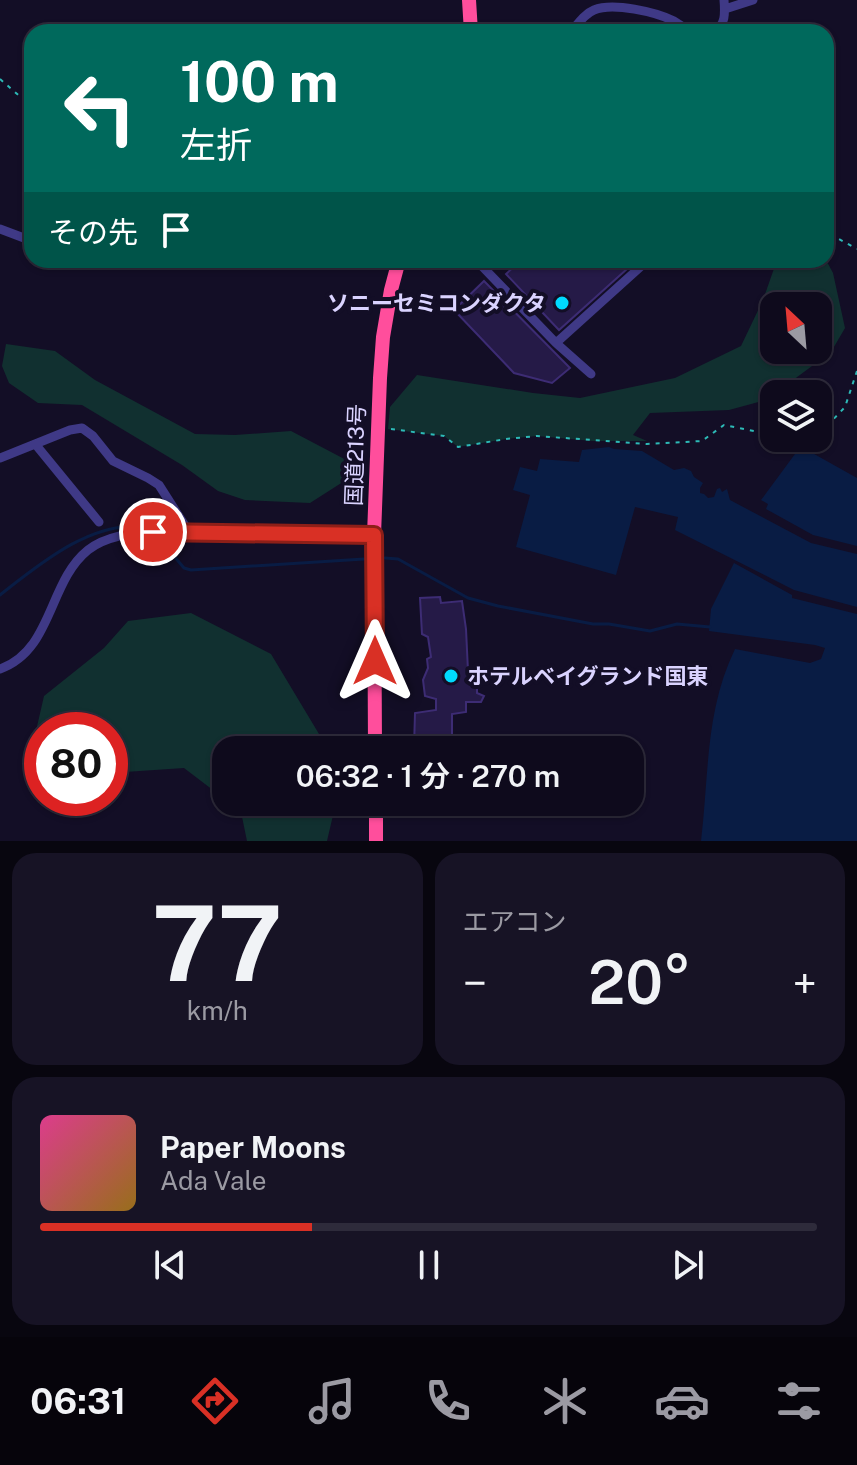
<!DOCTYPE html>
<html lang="ja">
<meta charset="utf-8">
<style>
:root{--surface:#0e0a1c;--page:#171325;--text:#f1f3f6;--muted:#9b9aa3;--line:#2e2b3b;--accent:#d93025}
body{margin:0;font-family:"Public Sans","Noto Sans JP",sans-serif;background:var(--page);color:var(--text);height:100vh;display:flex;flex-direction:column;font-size:30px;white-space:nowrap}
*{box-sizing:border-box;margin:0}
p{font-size:26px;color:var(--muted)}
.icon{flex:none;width:44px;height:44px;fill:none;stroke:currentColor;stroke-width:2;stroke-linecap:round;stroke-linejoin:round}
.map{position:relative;height:841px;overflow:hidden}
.panel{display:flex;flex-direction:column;gap:12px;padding:12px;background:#08060f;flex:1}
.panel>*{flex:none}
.guide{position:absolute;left:24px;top:24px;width:810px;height:244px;border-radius:24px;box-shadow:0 2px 6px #0004,0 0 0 2px var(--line);background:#00695c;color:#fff;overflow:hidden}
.needle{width:52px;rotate:334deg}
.fabs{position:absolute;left:760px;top:292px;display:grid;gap:16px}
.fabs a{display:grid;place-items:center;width:72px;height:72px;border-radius:16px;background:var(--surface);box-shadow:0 2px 6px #0004,0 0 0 2px var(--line);font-size:40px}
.speed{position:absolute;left:24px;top:712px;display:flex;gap:16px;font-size:40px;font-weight:700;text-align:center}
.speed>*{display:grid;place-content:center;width:104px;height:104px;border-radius:50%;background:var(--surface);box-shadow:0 2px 6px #0004,0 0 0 2px var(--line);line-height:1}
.speed .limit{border:12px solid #d22;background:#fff;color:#111}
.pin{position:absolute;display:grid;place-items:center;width:68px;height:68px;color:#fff;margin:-34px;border:4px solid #fff;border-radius:50%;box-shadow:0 2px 8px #0007}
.me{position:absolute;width:88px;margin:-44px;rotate:0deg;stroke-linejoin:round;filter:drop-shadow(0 0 6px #0008)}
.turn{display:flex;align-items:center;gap:28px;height:168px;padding:0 24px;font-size:36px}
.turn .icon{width:104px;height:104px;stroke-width:2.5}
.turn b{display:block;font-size:56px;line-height:68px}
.then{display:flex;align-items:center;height:76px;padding:0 24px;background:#0003;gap:16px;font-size:30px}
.big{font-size:60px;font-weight:600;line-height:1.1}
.panel .card{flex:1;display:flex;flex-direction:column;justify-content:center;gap:12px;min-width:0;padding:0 28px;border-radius:24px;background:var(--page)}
.panel .dial{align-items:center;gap:0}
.dial b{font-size:104px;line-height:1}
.song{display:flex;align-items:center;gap:24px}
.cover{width:96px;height:96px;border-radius:12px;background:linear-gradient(135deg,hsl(330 70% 55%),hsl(40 70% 35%))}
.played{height:8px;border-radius:4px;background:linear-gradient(90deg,var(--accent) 35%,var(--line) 35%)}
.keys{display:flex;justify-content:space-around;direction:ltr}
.heat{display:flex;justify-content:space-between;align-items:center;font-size:44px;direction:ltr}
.panel .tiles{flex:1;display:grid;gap:12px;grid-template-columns:1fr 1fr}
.card:last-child{grid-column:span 2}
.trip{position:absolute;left:212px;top:736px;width:432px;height:80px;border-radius:24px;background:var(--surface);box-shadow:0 2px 6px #0004,0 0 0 2px var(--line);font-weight:600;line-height:80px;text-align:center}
.tabs{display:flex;height:128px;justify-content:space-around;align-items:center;background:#06040b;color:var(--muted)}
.tabs .icon{width:56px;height:56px}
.tabs .on{color:var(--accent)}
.tabs b{font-size:36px;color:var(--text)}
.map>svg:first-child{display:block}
</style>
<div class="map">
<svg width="857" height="841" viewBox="0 0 857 841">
<rect width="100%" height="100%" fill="#130e26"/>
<path fill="#113030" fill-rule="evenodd" d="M777,260H826L833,273L845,328L831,352L766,400L729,410L650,413L633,435L647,441H593L537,436L506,439L458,447L444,436L388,429L390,407L417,375L533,393L580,398L675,378L741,346L763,300ZM774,306H818V350H774Z
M6,344L55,351L95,380L195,434L235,435L291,431L352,463L346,480L310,503L245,500L218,491L182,465L82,405L38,403L9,383L2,366Z
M191,613L271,654L325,744L326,750H226V800L184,768L110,773V730H42V760L30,757L44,696L104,648L128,621Z
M228,802H333L334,811L327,841H247L241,812Z"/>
<path fill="#091c44" d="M609,447L614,449L642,451L674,470L684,468L691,471L694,477L703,483L700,488V493L704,494L708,498L714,497L717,489L720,488L722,492L727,489L730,500L811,543L857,554V607L794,590L675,530L678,517L635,507L616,575L516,547L530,495L513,490L520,467L537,471L540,459L579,462L582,450Z
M807,450L857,478V546L813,535L766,509L768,504L761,500L795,454Z
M734,563L792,595V598L857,614V841H701C709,775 705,711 735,649L810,663L821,659L825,648L815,645L709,631L711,609Z"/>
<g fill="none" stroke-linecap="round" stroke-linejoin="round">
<path stroke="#091c44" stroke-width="3" d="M157,536L184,568L191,570L364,559
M385,558L398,559L468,598L498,606L593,624H609L650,631L677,624L710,627
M0,595C37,566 94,518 144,528"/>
</g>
<path fill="#251a47" stroke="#3d2c74" stroke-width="2" d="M521,260H637L559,330L506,274Z
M484,281L570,368L552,383L514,373L454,310Z
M440,597L441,603L462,601L466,629L468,671L477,672V693L484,696L481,702H466V712L452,714V747L414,748L415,713L436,710V699L425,696L423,680L428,668L427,659L431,657L428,637L422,634L420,598Z"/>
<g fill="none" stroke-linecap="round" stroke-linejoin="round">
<path stroke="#2dbab7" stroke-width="2" stroke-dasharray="4 6" stroke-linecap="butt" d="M0,79L32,107
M826,224L839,239L857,249
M818,428H825L845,407L857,371
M391,429L444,436L458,447L506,439L537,436L647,444L702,441L724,425L759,432L774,428"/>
<path stroke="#3f3986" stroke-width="9" d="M725,9L753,0
M571,32C577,25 584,14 594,10C613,2 656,12 674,21C679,24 685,28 690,32
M713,32C726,26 725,13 724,0
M0,229L32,241
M96,260L137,265L162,260
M476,260L556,343L591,374
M556,343L648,260
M36,445L99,522
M0,458L70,430L82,428L93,436L113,461L148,478L159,485L189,532
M0,669C53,650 48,582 88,550C106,536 131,533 153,532L374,535"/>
<path stroke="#ff4e9c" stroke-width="14" d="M469,0L471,32
M375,750L374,535L380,378L383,337L391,290L399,260
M376,802V841"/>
</g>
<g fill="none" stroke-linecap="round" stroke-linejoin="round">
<defs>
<path id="route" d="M153,532L374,535L375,661"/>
</defs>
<use href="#route" stroke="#8d1f18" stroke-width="20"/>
<use href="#route" stroke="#d93025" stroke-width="14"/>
</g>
<g fill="#00dafe" stroke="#130e26" stroke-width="3">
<circle cx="562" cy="303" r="8"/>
<circle cx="451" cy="676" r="8"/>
</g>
<g text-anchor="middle" stroke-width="8" stroke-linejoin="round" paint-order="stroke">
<g font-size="22" font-weight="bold" fill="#dad3ff" stroke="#130e26" text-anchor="end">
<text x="546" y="311">ソニーセミコンダクタ</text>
<text x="467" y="684" text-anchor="start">ホテルベイグランド国東</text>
</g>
<g font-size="22" fill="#dad3ff" stroke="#130e26">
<text transform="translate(355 455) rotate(-88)" y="8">国道213号</text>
</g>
</g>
</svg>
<div class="fabs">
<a><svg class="needle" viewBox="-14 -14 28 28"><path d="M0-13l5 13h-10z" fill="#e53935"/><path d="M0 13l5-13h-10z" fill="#9b9aa3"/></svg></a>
<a><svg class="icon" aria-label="layers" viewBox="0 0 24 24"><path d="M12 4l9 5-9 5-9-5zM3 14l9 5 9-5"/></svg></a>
</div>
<div class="speed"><div class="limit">80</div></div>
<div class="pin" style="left:153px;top:532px;background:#d93025"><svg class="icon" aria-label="arrive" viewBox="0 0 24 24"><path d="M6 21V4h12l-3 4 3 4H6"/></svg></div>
<svg class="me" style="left:375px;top:661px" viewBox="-20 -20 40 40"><path d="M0-17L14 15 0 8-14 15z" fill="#d93025" stroke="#fff" stroke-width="4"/></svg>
<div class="trip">06:32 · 1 分 · 270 m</div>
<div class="guide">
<div class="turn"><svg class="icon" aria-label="left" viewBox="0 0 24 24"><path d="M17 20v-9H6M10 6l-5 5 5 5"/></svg><div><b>100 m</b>左折</div></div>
<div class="then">その先<svg class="icon" aria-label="arrive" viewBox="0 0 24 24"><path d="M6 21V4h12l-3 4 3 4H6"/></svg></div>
</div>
</div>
<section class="panel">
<div class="tiles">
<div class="card dial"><b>77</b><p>km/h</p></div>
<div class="card"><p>エアコン</p>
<div class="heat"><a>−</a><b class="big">20°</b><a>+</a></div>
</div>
<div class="card">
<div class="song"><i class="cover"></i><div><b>Paper Moons</b><p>Ada Vale</p></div></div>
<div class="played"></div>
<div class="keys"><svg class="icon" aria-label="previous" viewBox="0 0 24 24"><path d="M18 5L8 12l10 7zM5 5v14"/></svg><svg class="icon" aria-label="pause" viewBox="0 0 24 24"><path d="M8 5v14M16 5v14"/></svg><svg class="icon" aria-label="next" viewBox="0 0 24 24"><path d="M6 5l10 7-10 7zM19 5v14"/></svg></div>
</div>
</div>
</section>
<nav class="tabs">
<b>06:31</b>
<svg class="icon on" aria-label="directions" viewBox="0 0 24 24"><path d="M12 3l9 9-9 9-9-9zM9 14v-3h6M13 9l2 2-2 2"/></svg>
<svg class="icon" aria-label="music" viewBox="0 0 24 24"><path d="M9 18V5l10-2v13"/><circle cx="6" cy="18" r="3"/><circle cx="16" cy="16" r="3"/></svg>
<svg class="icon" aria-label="phone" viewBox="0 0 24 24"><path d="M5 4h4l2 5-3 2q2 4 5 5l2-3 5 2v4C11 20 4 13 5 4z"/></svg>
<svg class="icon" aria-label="climate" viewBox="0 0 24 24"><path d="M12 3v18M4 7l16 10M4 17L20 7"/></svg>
<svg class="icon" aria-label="car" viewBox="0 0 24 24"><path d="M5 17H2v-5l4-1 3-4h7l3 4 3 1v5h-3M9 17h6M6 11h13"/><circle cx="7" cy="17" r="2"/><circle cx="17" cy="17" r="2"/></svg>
<svg class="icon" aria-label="filters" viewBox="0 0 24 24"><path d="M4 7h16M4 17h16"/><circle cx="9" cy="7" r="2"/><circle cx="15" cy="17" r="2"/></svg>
</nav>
